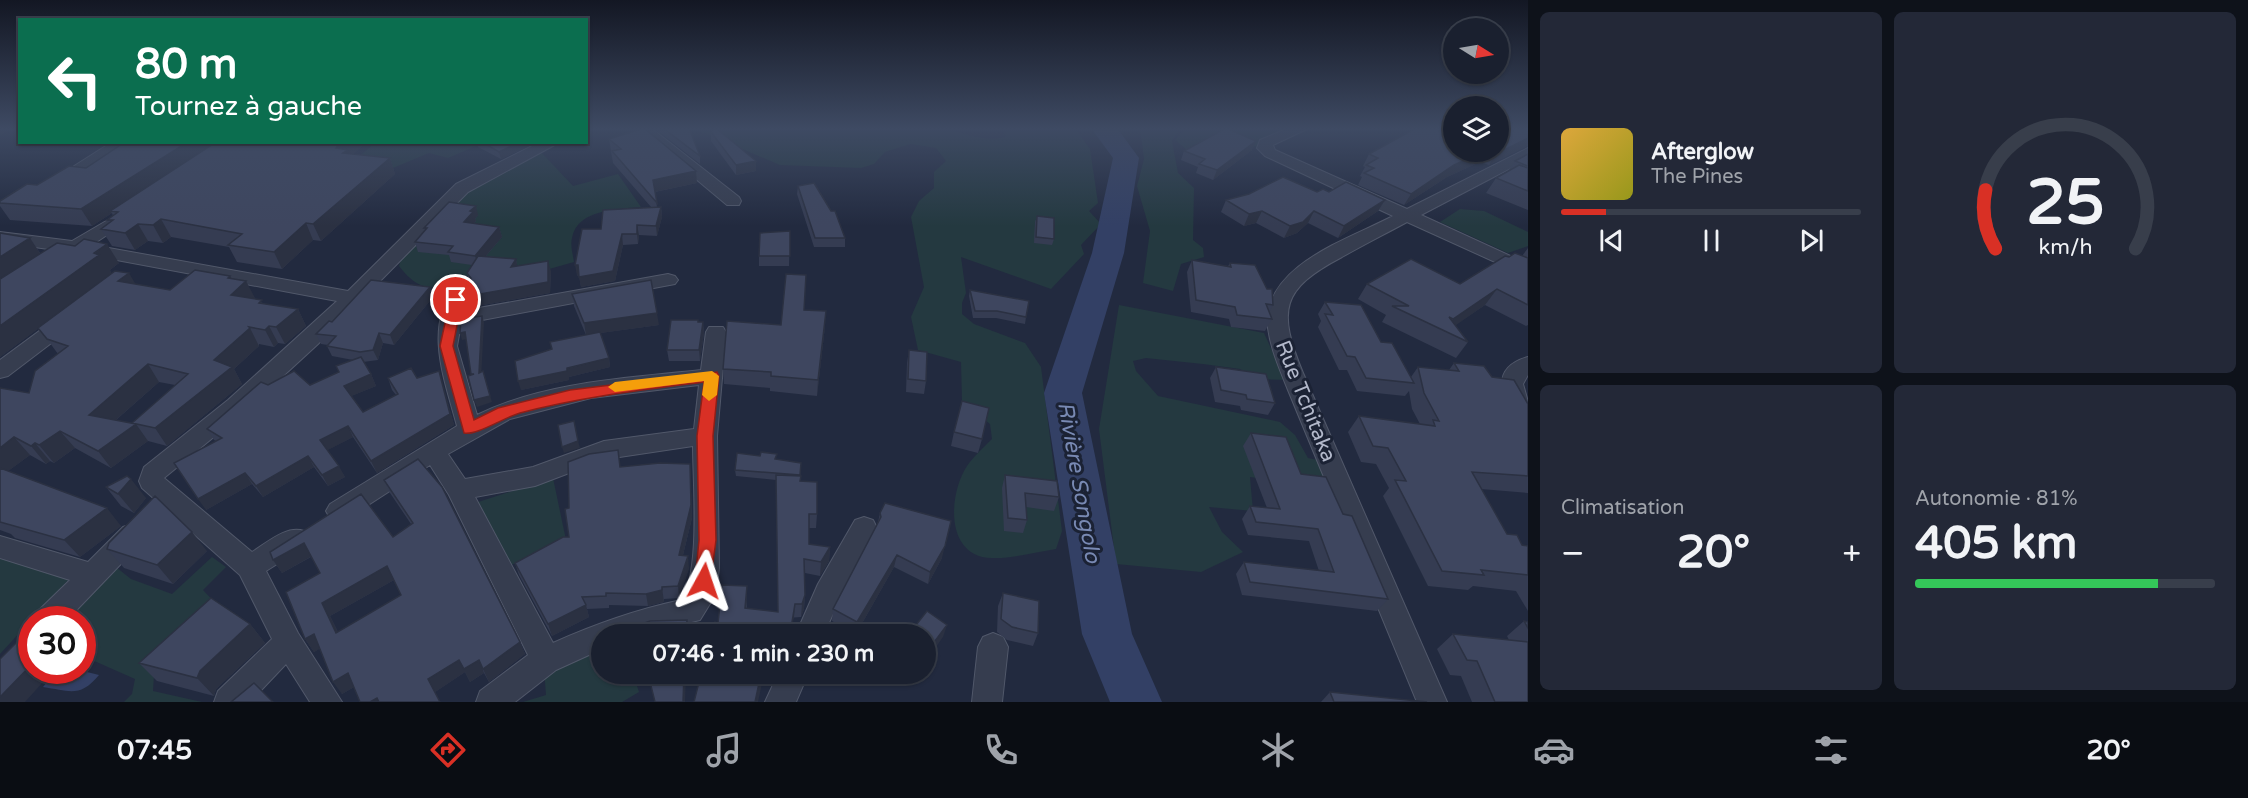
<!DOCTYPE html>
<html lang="fr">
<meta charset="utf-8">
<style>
:root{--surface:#1a202f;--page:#232837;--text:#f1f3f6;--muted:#9fa3aa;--line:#383e4b;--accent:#d93025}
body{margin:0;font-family:"Varela Round",sans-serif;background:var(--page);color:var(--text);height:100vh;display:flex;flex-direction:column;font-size:22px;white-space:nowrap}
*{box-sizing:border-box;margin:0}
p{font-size:20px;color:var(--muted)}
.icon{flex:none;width:33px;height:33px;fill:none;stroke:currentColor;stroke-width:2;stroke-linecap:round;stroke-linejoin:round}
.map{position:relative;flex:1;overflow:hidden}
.drawer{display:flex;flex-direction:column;gap:12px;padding:12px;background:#0e121a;width:720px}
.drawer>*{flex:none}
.top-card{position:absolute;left:18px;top:18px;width:570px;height:126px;border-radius:0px;box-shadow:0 2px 4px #0004,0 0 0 2px var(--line);background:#0b6e4f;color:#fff;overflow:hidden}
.needle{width:39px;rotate:101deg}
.buttons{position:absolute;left:1443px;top:18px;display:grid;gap:12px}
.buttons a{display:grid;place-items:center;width:66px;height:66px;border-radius:50%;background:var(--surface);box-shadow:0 2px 4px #0004,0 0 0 2px var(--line);font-size:30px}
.speed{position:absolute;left:18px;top:606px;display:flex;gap:12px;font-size:30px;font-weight:700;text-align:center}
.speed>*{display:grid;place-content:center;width:78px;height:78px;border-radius:50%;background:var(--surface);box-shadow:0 2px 4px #0004,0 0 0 2px var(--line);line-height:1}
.speed .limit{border:9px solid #d22;background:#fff;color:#111}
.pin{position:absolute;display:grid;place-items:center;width:51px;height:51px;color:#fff;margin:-26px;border:3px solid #fff;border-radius:50%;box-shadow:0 2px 6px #0007}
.me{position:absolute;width:66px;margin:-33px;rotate:5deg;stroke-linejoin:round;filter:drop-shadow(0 0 4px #0008)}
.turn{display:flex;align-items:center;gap:21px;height:126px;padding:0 18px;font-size:27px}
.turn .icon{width:78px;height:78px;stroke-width:2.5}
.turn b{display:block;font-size:42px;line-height:51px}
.big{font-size:45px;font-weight:700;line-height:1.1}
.drawer .tile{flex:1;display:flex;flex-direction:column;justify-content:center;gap:9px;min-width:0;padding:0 21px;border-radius:9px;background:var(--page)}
.drawer .dial{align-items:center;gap:0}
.dial svg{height:156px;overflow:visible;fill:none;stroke:var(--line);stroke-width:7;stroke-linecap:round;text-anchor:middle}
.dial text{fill:var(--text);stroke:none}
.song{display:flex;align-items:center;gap:18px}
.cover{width:72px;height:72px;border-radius:9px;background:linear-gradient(135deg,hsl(40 70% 55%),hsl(60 70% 35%))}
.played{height:6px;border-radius:3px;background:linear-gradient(90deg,var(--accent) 15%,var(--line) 15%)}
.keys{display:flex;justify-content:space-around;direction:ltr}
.heat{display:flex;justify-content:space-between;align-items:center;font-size:33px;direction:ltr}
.charge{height:9px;border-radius:4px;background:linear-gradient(90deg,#34c759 81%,var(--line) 0)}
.drawer .tiles{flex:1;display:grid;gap:12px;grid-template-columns:repeat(2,1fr)}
.trip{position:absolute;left:591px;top:624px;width:345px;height:60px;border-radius:30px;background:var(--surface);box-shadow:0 2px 4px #0004,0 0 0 2px var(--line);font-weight:700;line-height:60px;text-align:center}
.tabs{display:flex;height:96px;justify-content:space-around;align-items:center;background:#0a0d13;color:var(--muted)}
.tabs .icon{width:42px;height:42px}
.tabs .active{color:var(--accent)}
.tabs b{font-size:27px;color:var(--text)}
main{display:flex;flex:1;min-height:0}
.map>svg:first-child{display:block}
</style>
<main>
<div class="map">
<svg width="1528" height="702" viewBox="0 0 1528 702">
<rect width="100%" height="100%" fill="#222a3f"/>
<path fill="#243940" d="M693,128H945C966,134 984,142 1005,137L1007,128H1075L1090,149L1098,203L1089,211L1101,224L1081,245L1084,254L1051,289L961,257L966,293L962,303V314L974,324L1025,343L1041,367L1062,531L1056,549C1036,552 1012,559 992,558C945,557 948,495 967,466C974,456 984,447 992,439L990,424L962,401L961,362L918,350L911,317L924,287L911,217L919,201L934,188V172L946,161L936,148L910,144L885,152L874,164L861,168L780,165Z
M1140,128H1178L1179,131L1172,141L1178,173L1194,188L1193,240L1203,248L1204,257L1181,264L1173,291L1143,283L1150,231L1137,186L1144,159Z
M1182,128H1293L1269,137L1260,146L1187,150L1175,140L1183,131Z
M375,143H483L448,158L429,153L393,168L357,158Z
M541,152L573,186L618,174L641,207C619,209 577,209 572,238C570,245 573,255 574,262L535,273L484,261L453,288C426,288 417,289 399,266L402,256L470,188Z
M1460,209L1484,211L1528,232V246L1508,253L1440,222Z
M1119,305L1264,333L1275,357L1283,363L1288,380L1255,379L1240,369L1203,364L1146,358L1133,361L1136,371L1158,396L1280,422L1295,435L1308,458L1322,461L1330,488L1250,477L1253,511L1209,507L1222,532L1243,552L1201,572L1116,564L1099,429Z
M553,478L566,540L507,567L475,503Z
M0,556L70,578L0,654Z
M212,557L226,567L203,590L220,608L154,674L153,691L202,702H124L132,694L135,679L83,656L82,620H53L112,564L131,579L172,594Z
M601,643L602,674H633L639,692L622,702H523L546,695L544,669Z"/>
<path fill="#334065" d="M56,671L79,675L83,671L99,675C80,698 70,691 43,687Z"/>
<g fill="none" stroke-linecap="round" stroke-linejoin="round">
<path fill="#334065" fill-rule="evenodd" d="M1091,128H1117L1139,158L1124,253L1082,393L1132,634L1162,702H1110L1082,634L1044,393L1092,253L1113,158Z"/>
<defs>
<path id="minor" d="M586,128H594L586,132Z
M635,128H651L739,197L741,201L739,205H727Z
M1289,128H1309L1273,145L1275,150L1407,209L1528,148V159L1421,215L1528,264V277L1407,222C1385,234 1363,245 1342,257C1281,289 1277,310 1303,373L1447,702H1417L1288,390C1280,370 1271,350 1268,328C1261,266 1349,239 1393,216L1265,156L1257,148L1260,140Z
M112,142H131L63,185L57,187L49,182Z
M540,142H560L468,192L318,344L244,412L164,478L252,552C267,543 286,525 304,531L308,539L304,547L266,571L298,633L342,702H310L286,664L250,702H214L218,691L272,639L240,575L142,488L139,481L144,467L228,400L337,301L79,253L71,255L62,251L0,242V232L72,241L125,210L131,211L134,215L131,219L92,245L348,291L456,184Z
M668,274L675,276L678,280L675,284L461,324L457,346L477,415C543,382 628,378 701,370L706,332L709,327H723L726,332L717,436L719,568L716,594L700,620L640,634H602V649L556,670L515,702H476L480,691L528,655L449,495L430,465L348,518L339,521L330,518L326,511L330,504L457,426C444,377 424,330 455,284L462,282L472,288L462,311ZM699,385L694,429L604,441L533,467L465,479L448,454L510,419L591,398ZM693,446C693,482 701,574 681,600C635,610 595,624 553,643L475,497L535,486L606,459Z
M68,314L75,315L78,320L75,325L8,376L0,378V360L61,315Z
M1528,357V375L1523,384L1528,402V428L1520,426C1504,401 1486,369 1528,357Z
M864,517L873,520L877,528L840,598L824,634H796L818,584L855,520Z
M132,524L141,527L145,535L141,543L67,620H34L38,611L70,580L0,558V536L88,562L123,527Z
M993,633L1003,637L1008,647L1002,702H972L978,647L983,637Z
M778,674H808L796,702H765Z"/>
</defs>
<use href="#minor" stroke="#51586a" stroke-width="2"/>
<use href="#minor" fill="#363d4f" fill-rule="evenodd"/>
</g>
<path fill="#353c52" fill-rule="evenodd" d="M651,128H689L700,156V164L662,134Z
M1403,128H1454V152H1498L1528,129V147L1527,146L1489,165L1480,162L1447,177L1404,205L1358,185L1362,177L1360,176L1365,167L1363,166L1369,154L1410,131Z
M711,132L756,161V171L736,175L711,141Z
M609,139L697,183L655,192L657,207H661L662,217L657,236L639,235L638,244L623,245L615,281L581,287L579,275L577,276L601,229L651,207L613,163Z
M119,142H367L353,154L390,158L395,174L321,241L313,240L282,269L237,262L229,247L171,237L163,243L148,241L135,250L112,246L101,229L109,223L107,220L113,216L112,213L92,226L10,220L0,206V201L37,185L86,168L121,146Z
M477,142H537L501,159L478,147Z
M1252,150L1213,180L1196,173L1198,167L1181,160L1184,151Z
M1528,154V210L1486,193L1496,178L1508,171L1515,161Z
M798,186L831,211L845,238V247H814L797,194Z
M1329,192L1385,200L1378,211L1338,238L1308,223L1297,233L1284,238L1256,223L1244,226L1221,212L1226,200Z
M478,215L475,219L476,221L474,224L499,227L502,237L486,256L516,259L517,266L551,271L550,293L466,308L469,282L467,273L472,265L451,262L449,255L418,252L415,242L425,231L424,228Z
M1037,216L1054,239L1052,245L1034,243L1035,222Z
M790,231L789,266H759V256Z
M0,233L30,238L40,253L119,263L110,270L111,273L135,284L170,290L230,276L232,279L255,298L254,299L265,304L298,309L306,326L285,344L278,343L274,347L259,344V346L234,369L242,384L167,446L148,441L111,468L75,448L54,463L50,461L46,464L30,455L8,471L121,526L80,557L15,538L11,534L0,530V388L29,393L58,354L39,328L0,357ZM159,382L175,385L132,423L116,420Z
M1528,248V325L1526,326L1485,305L1455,325L1468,342L1456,358L1382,322L1386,315L1358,299L1367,284H1460L1509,257L1522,256Z
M1192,260L1228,266L1230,263L1273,305L1269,312L1272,319L1265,331L1231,327L1229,319L1191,312L1187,272Z
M430,287L433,297L394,345L383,343L378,360L363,362L371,374L376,386L351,396L363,412L396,395L392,390L388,378H417L439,371L454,425L377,473L353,437L327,450L345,477L328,486L314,467L263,497L252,484L206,510L216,441L214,440L207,429L268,385H310L338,372L353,360L332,356L327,346L328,345L321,344L316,334L332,322Z
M970,290L1026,317L1025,324L996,318H973L969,296Z
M572,294L659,325L600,333L609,358L610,367L569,377V380L521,390L552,349L586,335L574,306Z
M1325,302L1381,342L1411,377L1418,367L1449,370L1454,363L1492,377L1528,404V493L1481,489L1507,534L1522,545L1528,546V611L1516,591L1473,586L1468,590L1428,586L1383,496L1389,488L1376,464L1361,462L1348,432L1359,416L1420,424L1412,409L1409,391L1405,396L1357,391L1347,370H1339L1318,327L1321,321L1318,314Z
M804,310L825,326L817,396L770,391V388L724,384L723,369L781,325Z
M703,322L704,333L700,361H669L667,350Z
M909,350L926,381L924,394L906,392L907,363Z
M1216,367L1275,403L1268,415L1241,410L1240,406L1215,402L1210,378Z
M954,432L982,439L978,453L951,446Z
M1251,433L1301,474L1343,514L1388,599L1377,611L1242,595L1236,574L1244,562L1319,571L1309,541L1248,535L1242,519L1250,506L1267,508L1243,446Z
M777,459L801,463L800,481L817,514L816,528H809V544L830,547L829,561L820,576L805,573V595L804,609L801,617L718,623L747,600V608L778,612L776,480L736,476L735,470Z
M690,464L692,518L683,555L689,568L679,598L664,599V602L648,606L609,605V608L587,609L589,617L552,636L519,575L515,563L569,537V508Z
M1005,475L1059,497L1054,511L1026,507L1027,520L1023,533L1004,531L1002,488Z
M384,480L520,642L525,654L489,682L484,673L470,682L465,672L435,692L354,687L342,694L320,648L314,652L305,639L320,573L311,557L282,573L273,560L393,537L411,524L390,493ZM394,580L401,595L338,632L330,616Z
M106,487L146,498L134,513L121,506Z
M880,513L942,558L928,584L894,567L856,634L832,621L833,609L878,522Z
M107,549L207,551L173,584L124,568Z
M1003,593L1038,633L1033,646L1007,640L997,632L998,606Z
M1524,621L1528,622V702H1472L1461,676L1450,675L1437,649L1453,634L1509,640L1507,636Z
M250,624L265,643L216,689L214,696L157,681L139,663Z
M882,674H896L892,680Z
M1330,692L1427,702H1321Z"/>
<path fill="#2b3142" d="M0,128H14L0,135Z
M1528,138V144L1527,146L1489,165L1496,154Z
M1256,141L1252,150L1213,180L1217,170Z
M188,142H221L110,211L112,213L92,226L81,209Z
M342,142H367L351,156L354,166L336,148Z
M519,142H537L501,159L499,152Z
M1484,152H1486L1480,162L1447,177L1404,205L1411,194L1454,165Z
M390,158L395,174L321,241L313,224Z
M756,161V171L736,175V165Z
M696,171L697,183L654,192L653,180Z
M1385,200L1378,211L1338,238L1344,226Z
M476,206L478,215L475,219L476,221L467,232L464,222L470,211Z
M661,207L662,217L657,236L656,226Z
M1262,211L1256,223L1244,226L1249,214Z
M1314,211L1308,223L1297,233L1284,238L1290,226Z
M161,219L171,237L163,243L153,225Z
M306,223L313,240L282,269L274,252Z
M138,224L148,241L135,250L125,233Z
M637,225L639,235L638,244L637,234Z
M499,227L502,237L478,265L475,256Z
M622,234L623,245L615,281L581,287L579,277Z
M30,238L43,258L0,285V257Z
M107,244L119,263L110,270L112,274L0,357V326Z
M516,259L518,270L511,267Z
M548,261L551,271L550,293L466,308L463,297Z
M575,265H578L580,275L577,276Z
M129,273L139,290L118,281Z
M230,276L237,289L246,281L255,298L240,312L231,295L228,278Z
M430,287L433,297L394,345L390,335Z
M1497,289L1485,305L1446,332L1444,331L1453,319Z
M298,309L306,326L285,344L276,327Z
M826,311L825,326L817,396L818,380Z
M657,313L659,325L586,335L584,323Z
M482,316L484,322L481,379L479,373Z
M703,322L704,333L700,361L699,350Z
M269,326L278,343L274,347L265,330Z
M250,328L259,346L234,369L242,384L167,446L155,428L214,360Z
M465,332L467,339L462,340L460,333Z
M379,333L383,343L378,360L373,350Z
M609,358L610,367L569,377V380L521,390L518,381Z
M148,364L159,382L102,432L89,415Z
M439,371L454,425L377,473L371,461Z
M483,371L492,402L477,407L474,400Z
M371,374L376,386L349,397L344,386Z
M136,424L148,441L111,468L98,451Z
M348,426L353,437L326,451L320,440Z
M60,431L75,448L54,463L39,445Z
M14,437L30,455L0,477V448Z
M578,441L580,448L564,453L562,447Z
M35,443L50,461L46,464L31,446Z
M308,456L314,467L263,497L256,486Z
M690,464L692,518L680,567L679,555Z
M339,466L345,477L328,486L322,475Z
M245,473L252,484L206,510L198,499Z
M131,479L146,498L134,513L118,494Z
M107,508L121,526L80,557L64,540Z
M951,521L942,558L928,584L930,572Z
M192,532L207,551L173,584L157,565Z
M304,543L312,556L282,573L273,560Z
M830,547L829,561L820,576L821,562Z
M897,555L894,567L856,634L857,622Z
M688,556L689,568L679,598L678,586Z
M387,566L394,580L330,616L345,646L336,633L322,603Z
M747,586V600L745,621V608Z
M662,587L664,602L648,606L646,594Z
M805,595L804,609L801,617L802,604Z
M795,604L794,617L791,634H790Z
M586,605L589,617L552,636L548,624Z
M687,620L688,634H686Z
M250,624L265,643L216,689L214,696L197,678L200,671Z
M947,625L943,637L926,661V653Z
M314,634L323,647L314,652L305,639Z
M520,642L525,654L489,682L483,669Z
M459,660H479L484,673L470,682L465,672L435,692L440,702L428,679Z
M32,664V670H54L25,702H0V697Z
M348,673L356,686L342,694L333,682Z
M684,674H686L685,702H683Z
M761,674H764L758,702H755Z
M377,698L380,702H370Z"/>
<path fill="#3e465f" stroke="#2b3142" stroke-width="1.5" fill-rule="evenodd" d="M644,128L696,171L653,180L657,203L612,151L621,149L609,139Z
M663,128H689L700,156Z
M715,128H716L756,161L736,165L711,132Z
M1226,128L1256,141L1217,170L1199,164L1205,159L1184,151Z
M1416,128H1454V152H1484L1454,165L1411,194L1364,173L1374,168L1366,165L1378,158L1369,154Z
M1498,128H1525L1528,129V138L1496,154L1490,152H1498Z
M125,142H188L81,209L0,203V201L27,184L37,185L69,166L86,168Z
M216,142H342L336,148L348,150L343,153L390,158L313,224L306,223L274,252L228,245L242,234L161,219L153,225L138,224L125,233L101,229L113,220H107L118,212L110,211Z
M482,142H519L499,152Z
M1528,154V166L1515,161Z
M1519,165L1528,168V191L1496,178Z
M1283,177L1317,192L1323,189L1329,192L1346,182L1385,200L1344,226L1314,211L1303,222L1290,226L1262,211L1249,214L1226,200L1249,194Z
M814,183L831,211H835L845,238H815L798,186Z
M449,202L476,206L470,211L473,212L464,222L499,227L475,256L448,252L453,246L415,242L427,228H424Z
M661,207L656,226L637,225V234H622L613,271L579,277L578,265H575L582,229H601L603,210Z
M1037,216L1054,218V239L1036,237Z
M790,231V256H759L760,233Z
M0,233L30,238L0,257Z
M84,239L107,244L94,253L99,255L0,326V279L57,243L75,246Z
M1515,253L1528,258V305L1497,289L1453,319L1449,317L1468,342L1392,306H1409L1367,284L1411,259L1460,284L1505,256L1509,257Z
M478,256L516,259L511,267L548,261V282L463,297L471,278L467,273Z
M1192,260L1231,267L1230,263L1255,265L1267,289H1272L1273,305L1266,304L1272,319L1237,315L1235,307L1196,300Z
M195,270L230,276L228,278L246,281L231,295L262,300L259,303L298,309L276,327L269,326L265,330L249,327L250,328L214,360L232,367L155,428L132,423L188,374L148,364L89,415L136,424L98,451L60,431L39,445L35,443L31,446L14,437L0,448V388L29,393L35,371L68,346L47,339L38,328L115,271L129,273L118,281L170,290Z
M786,274L806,275L804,310L826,311L818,380L771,376V372L723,369L727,321L781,325Z
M371,280L430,287L390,335L379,333L373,350L360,352L327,346L336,336L316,334L329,321L332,322Z
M651,280L657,313L584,323L572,294Z
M970,290L1029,301L1026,317L997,311H975Z
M1325,302L1361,305L1381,342L1392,343L1414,383L1366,378L1355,357L1347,356L1325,314L1333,315Z
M482,316L479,373L483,371L490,396L474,400L468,376L474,374H471L465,332L460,333L461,319Z
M671,320H698V322H703L699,350H667Z
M600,332L609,358L567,368V371L518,381L515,361L552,349L550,342Z
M909,350L927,352L926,381L908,379Z
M361,357L371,374L344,386L363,412L398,394L388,378L411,368L417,378L439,371L450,414L371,461L348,426L320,440L339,466L322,475L308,456L256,486L245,473L198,499L174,463L222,438L207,429L261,382L268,385L294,371L310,385L339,372L336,366Z
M1454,363L1484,366L1492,377L1514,380L1528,404V476L1472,472L1507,534L1517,535L1522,545L1528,546V575L1481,570L1484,575L1442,571L1395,480L1406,481L1388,448L1373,446L1359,416L1435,426L1433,420L1439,421L1424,393L1418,367L1459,371Z
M1216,367L1266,374L1275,403L1247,399L1246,395L1221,390Z
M962,401L989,408L982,439L954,432Z
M574,421L578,441L562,447L558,425Z
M1251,433L1286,437L1301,474L1326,477L1343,514L1352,516L1388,599L1250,582L1244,562L1334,572L1318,529L1256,522L1250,506L1280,509Z
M618,450L620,467L660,463L690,464L691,505L679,555L688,556L678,586L662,587V590L646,594L606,593V596L582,597L586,605L548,624L515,563L563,537H569L565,509L569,508L568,462L589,454Z
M761,452L777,454L775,459L801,463L800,475L735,470L737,453L760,456Z
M418,459L442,487L520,642L483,669L479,660L464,669L459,660L428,679L440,702H379L377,698L370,702H360L348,673L333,682L314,634L305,639L286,592L320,573L304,543L273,560L270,552L361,494L393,537L413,523L384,480ZM387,566L401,595L336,633L322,603Z
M0,468L107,508L64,540L0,522Z
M776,475L801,476L800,481L817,482V514H809V544L830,547L821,562L804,559L805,595L802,604H795L790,634H711L715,622L718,623L722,585L747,586L745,608L778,612Z
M1005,475L1057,481L1059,497L1025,493L1027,520L1008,518Z
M127,476L131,479L118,494L106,487Z
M155,496L192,532L157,565L107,549L109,543Z
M885,503L951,521L945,546L930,572L897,555L857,622L833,609L881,517L880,513Z
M1003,593L1039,601L1038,633L1012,627L1001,619Z
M211,598L250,624L200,671L197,678L139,663Z
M927,611L947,625L926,653V634H909Z
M687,620L686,634H638L634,627L650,621Z
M1524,621L1528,622V628Z
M32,627V664L0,697V659Z
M1453,634L1528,642V702H1495L1477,661L1467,660Z
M648,674H684L683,702H655Z
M701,674H761L755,702H694Z
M254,683L273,702H231Z
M1330,692L1427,702H1334Z"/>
<linearGradient id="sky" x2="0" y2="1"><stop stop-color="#131723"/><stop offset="0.57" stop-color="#3e4a63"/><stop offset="1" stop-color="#3e4a63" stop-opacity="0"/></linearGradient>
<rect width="1528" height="226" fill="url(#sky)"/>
<path fill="#d93025" stroke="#8d1f18" stroke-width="1.5" d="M456,296L462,300L453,346L474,420L498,408L570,390L717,372L719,376L713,436L716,540L710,586L704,589L698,586L695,581L699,540L697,436L704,382C642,390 581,397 520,413C505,417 476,436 464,433L440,346L450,300Z"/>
<path fill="#f59e0b" d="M712,371L719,376L717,395L709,401L702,395L704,381L615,392L608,387L615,382Z"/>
<g text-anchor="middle" stroke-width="6" stroke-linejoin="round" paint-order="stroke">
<g font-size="21" fill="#b2b8ca" stroke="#1b2234">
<text transform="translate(1306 401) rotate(68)" y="7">Rue Tchitaka</text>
</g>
<g font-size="22" font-style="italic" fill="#7889b3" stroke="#1b2234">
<text transform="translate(1080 482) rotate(80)" y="8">Rivière Songolo</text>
</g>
</g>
</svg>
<div class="buttons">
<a><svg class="needle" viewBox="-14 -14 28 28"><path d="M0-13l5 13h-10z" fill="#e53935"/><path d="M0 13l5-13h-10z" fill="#9fa3aa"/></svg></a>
<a><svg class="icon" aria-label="layers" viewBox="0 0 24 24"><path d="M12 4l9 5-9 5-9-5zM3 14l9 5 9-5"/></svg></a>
</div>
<div class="speed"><div class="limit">30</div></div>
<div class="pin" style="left:456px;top:300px;background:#d93025"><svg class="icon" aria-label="arrive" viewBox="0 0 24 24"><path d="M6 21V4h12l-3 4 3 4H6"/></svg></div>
<svg class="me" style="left:704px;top:581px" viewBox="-20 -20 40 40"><path d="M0-17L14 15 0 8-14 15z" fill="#d93025" stroke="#fff" stroke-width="4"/></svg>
<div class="trip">07:46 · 1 min · 230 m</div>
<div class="top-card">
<div class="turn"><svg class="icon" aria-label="left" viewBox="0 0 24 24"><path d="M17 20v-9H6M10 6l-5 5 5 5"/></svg><div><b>80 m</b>Tournez à gauche</div></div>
</div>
</div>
<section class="drawer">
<div class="tiles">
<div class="tile">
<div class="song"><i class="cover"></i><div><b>Afterglow</b><p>The Pines</p></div></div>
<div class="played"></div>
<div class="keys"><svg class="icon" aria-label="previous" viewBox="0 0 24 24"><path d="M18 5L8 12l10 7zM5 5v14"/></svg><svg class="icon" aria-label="pause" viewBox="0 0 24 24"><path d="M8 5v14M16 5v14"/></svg><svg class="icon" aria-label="next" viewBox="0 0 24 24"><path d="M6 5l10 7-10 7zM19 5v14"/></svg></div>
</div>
<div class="tile dial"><svg viewBox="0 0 100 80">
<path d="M14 69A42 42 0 1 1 86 69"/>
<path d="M14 69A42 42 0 0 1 9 39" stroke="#d93025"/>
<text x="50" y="56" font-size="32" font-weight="700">25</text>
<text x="50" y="72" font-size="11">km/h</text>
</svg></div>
<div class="tile"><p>Climatisation</p>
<div class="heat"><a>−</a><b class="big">20°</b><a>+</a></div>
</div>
<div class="tile"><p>Autonomie · 81%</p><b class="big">405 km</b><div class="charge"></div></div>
</div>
</section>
</main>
<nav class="tabs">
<b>07:45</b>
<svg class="icon active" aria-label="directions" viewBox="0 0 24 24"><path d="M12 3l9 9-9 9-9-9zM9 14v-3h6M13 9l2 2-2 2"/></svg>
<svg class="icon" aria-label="music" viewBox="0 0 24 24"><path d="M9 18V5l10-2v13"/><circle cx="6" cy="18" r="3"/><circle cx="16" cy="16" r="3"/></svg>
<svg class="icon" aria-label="phone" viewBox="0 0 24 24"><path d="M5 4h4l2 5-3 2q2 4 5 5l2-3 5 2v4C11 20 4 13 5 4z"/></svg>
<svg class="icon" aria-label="climate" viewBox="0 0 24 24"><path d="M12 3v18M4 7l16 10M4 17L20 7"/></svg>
<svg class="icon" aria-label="car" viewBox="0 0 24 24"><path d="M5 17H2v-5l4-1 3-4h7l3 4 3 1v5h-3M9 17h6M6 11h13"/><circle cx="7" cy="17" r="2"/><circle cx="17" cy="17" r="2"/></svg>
<svg class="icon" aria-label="filters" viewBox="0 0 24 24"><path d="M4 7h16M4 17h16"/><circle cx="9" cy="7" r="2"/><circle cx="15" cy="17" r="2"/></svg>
<b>20°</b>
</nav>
